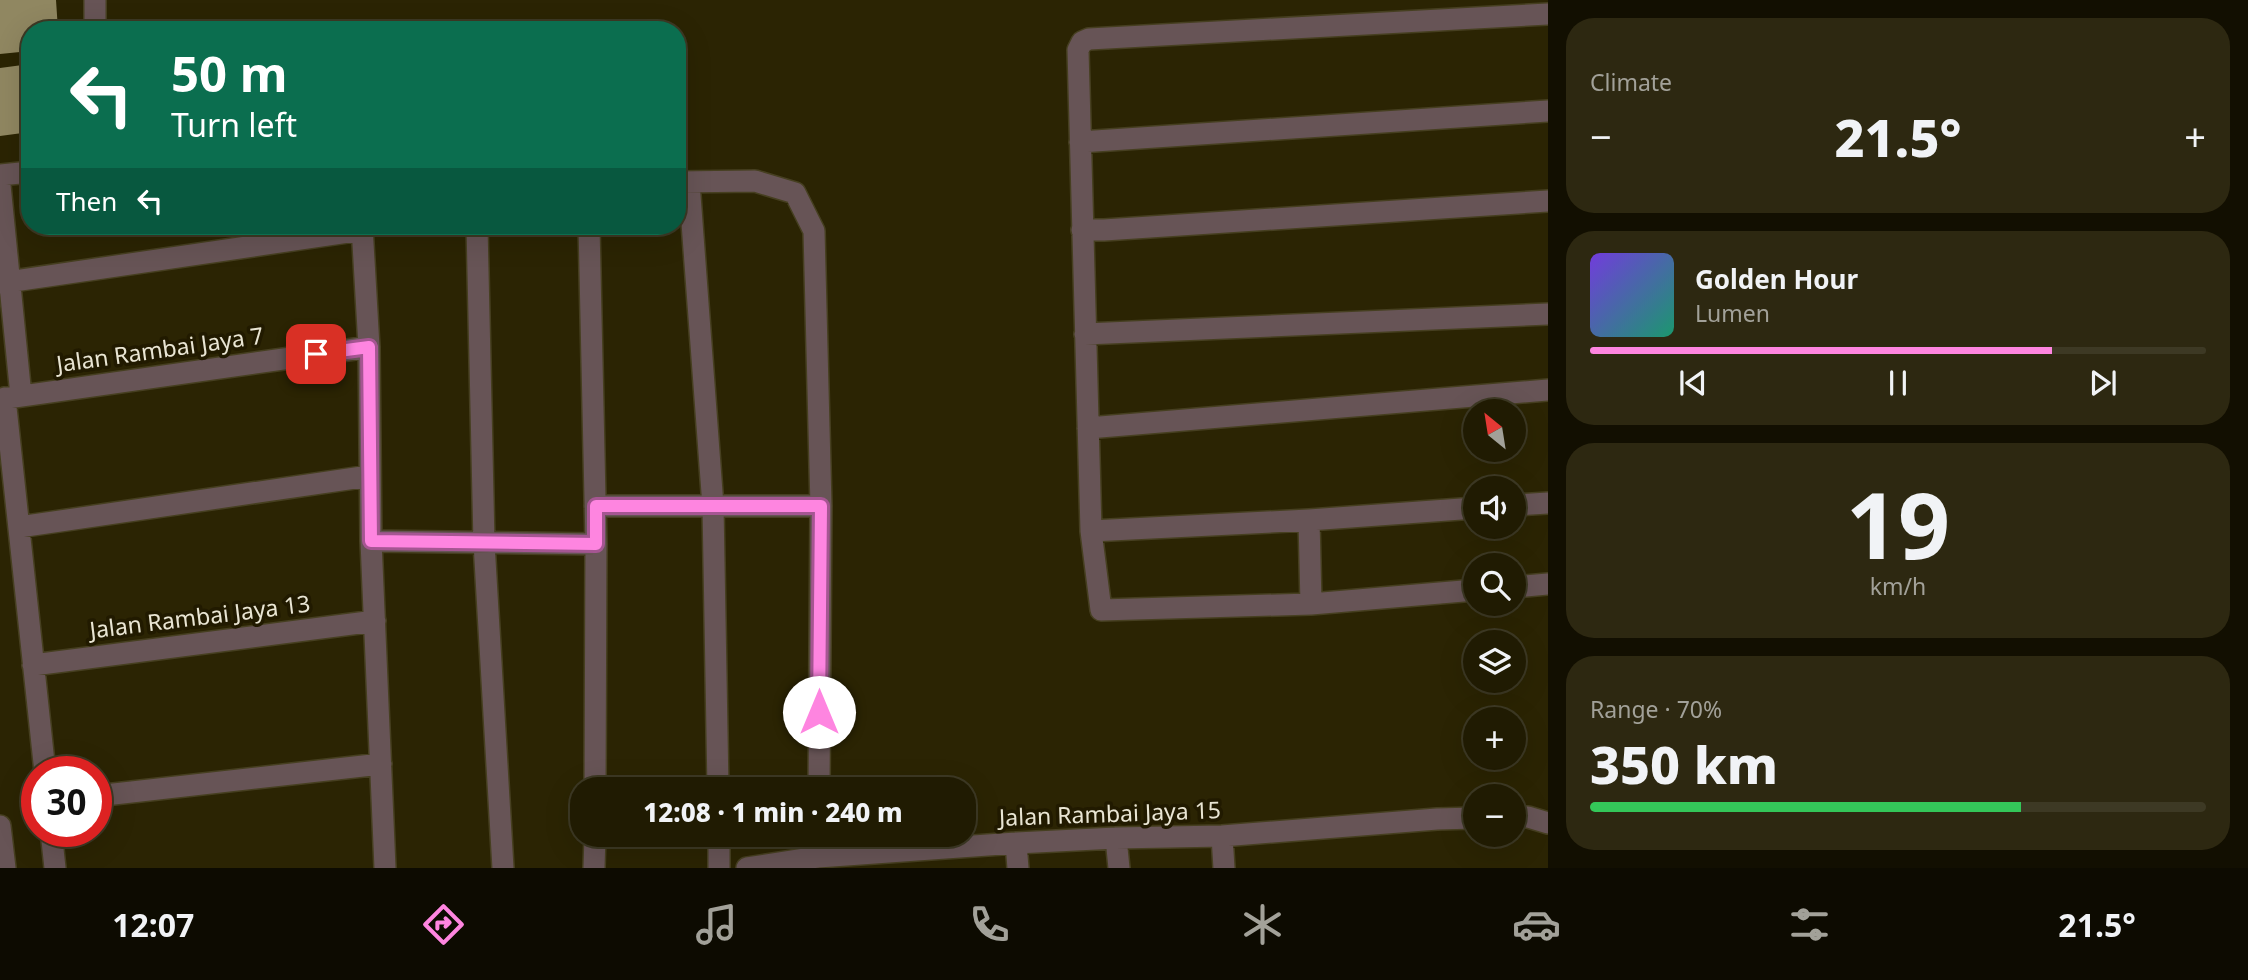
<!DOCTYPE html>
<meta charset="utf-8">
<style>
:root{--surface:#201b02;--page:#2d2811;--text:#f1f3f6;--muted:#a2a199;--line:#3d3924;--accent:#fe85e0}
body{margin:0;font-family:"Noto Sans",sans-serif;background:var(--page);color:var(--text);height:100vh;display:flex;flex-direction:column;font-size:26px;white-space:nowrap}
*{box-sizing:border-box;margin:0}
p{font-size:23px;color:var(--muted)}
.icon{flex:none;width:38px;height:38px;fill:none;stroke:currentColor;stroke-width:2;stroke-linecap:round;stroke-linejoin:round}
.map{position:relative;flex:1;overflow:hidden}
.drawer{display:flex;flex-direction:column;gap:18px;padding:18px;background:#120f01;width:700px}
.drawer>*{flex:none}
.top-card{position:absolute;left:21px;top:21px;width:665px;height:214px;border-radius:28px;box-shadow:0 7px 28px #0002,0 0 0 2px var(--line);background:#0b6e4f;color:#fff;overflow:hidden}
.needle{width:46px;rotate:330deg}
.tools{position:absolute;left:1463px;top:399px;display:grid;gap:14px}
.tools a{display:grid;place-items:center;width:63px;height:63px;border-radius:50%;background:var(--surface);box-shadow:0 7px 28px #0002,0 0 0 2px var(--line);font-size:35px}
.speed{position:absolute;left:21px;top:756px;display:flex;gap:14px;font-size:35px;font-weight:700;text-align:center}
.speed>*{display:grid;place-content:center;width:91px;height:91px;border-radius:50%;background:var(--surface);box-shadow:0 7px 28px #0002,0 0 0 2px var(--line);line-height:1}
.speed .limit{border:10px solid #d22;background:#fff;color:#111}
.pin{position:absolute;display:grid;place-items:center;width:60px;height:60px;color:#fff;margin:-30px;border-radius:14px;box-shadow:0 4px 10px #0006}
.me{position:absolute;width:77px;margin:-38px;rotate:0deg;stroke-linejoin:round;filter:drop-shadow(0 0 5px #0008)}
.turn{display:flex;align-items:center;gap:24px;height:147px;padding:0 35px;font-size:32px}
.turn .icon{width:91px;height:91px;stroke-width:2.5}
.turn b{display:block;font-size:49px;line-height:60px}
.then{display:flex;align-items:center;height:66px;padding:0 35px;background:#0003;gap:14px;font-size:26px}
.big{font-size:52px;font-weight:800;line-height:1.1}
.drawer .card{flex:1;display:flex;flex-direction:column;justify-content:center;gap:10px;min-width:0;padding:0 24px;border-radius:28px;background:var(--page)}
.drawer .dial{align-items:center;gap:0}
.dial b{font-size:91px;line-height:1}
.song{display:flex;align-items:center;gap:21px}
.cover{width:84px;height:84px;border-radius:10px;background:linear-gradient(135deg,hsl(260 70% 55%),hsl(160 70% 35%))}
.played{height:7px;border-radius:4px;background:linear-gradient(90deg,var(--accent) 75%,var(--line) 75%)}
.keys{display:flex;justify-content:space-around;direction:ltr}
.heat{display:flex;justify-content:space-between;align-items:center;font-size:38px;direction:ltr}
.charge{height:10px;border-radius:5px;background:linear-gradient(90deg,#34c759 70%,var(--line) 0)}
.trip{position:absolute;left:570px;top:777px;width:406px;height:70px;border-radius:28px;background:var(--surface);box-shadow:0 7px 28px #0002,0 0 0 2px var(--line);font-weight:800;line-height:70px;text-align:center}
.menu{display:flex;height:112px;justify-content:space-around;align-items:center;background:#0d0b01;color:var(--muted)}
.menu .icon{width:49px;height:49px}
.menu .active{color:var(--accent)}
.menu b{font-size:32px;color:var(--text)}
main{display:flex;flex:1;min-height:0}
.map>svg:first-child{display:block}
</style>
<main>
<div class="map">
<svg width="1548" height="868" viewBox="0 0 1548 868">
<rect width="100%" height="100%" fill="#2b2403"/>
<path fill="#908761" d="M0,0H56L58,30H30V51L0,54Z
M30,64V132L0,136V68Z"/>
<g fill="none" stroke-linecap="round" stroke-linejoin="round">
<defs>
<path id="minor" d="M95,0V30
M1080,142L1548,111
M0,175L30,172
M677,182L755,181L795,193L814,231L821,506L819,789
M689,182L713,506L718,789
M0,185L21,396
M362,226L369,347L371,541L385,868
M477,226L484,543L503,868
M589,226L596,544L595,789
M1082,230H1104L1548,201
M0,283L362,230
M1085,334L1548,314
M5,398L45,772
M0,399L369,347
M1088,428L1548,390
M1514,505L1548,503
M595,506H821
M1309,520L1311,604
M19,527L369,476
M1091,531L1309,520L1475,508
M371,541L596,544
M1514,587L1548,584
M1475,590L1311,604L1101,610L1091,531L1078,50L1082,42L1089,39L1548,14
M33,665L375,621
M96,796L381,764
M1514,817H1528L1548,823
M0,826L5,868
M51,831L55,868
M719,835V868
M1222,836L1224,868
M1116,838L1119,868
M1016,843L1018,868
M818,857V835
M594,868L595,835
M747,868L818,857L1016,843L1116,838L1222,836L1437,819L1475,818"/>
</defs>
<use href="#minor" stroke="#463f20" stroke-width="24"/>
<use href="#minor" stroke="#675456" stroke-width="21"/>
</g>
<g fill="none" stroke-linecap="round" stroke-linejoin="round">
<defs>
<path id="route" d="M316,354L369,347L371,541L596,544V506H821L819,712"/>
</defs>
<use href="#route" stroke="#a55692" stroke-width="18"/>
<use href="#route" stroke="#fe85e0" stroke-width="12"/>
</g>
<g text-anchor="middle" stroke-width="7" stroke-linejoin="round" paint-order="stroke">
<g font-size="23" fill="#e9e5d3" stroke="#211a00">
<text transform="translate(160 350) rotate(-8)" y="8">Jalan Rambai Jaya 7</text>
<text transform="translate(200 617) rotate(-7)" y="8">Jalan Rambai Jaya 13</text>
<text transform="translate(1110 814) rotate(-2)" y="8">Jalan Rambai Jaya 15</text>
</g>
</g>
</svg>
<div class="tools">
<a><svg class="needle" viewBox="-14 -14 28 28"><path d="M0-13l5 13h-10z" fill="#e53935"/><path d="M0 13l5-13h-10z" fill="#a2a199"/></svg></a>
<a><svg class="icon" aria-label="sound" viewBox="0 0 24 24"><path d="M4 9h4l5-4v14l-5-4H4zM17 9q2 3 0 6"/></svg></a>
<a><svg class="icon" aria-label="search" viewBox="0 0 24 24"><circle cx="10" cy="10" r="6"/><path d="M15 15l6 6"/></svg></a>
<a><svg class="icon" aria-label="layers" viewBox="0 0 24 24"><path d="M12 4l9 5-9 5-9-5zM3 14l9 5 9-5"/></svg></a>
<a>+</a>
<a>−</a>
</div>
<div class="speed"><div class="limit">30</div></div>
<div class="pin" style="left:316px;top:354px;background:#d93025"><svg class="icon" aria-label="arrive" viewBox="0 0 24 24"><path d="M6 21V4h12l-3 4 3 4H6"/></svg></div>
<svg class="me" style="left:819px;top:712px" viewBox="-20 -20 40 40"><circle r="19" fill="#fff"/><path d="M0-13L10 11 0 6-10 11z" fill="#fe85e0"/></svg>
<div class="trip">12:08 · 1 min · 240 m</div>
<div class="top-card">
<div class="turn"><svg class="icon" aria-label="left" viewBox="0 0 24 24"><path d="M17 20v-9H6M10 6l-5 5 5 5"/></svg><div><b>50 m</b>Turn left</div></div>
<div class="then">Then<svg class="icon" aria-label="left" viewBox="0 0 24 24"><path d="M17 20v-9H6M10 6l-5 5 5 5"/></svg></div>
</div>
</div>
<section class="drawer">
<div class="card"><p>Climate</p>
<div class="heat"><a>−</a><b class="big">21.5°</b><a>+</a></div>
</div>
<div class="card">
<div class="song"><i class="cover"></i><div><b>Golden Hour</b><p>Lumen</p></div></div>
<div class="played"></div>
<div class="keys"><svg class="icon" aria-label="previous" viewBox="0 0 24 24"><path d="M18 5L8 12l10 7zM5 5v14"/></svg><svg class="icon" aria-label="pause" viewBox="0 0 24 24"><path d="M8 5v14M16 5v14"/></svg><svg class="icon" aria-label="next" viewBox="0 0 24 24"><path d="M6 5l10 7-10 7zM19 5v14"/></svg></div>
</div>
<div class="card dial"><b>19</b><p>km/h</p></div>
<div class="card"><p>Range · 70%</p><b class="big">350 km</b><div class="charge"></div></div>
</section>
</main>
<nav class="menu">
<b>12:07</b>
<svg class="icon active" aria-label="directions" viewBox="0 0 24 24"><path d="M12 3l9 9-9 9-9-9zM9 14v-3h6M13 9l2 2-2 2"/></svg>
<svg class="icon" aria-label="music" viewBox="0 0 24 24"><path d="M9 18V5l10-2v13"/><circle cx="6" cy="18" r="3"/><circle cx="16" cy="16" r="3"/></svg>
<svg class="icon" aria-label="phone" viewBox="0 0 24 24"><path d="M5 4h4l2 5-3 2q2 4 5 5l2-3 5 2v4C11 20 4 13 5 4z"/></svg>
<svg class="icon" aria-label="climate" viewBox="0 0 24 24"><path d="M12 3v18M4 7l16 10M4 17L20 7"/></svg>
<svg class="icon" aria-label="car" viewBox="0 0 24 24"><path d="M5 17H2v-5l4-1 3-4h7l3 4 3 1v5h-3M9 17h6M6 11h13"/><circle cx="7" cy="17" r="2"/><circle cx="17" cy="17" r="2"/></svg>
<svg class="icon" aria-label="filters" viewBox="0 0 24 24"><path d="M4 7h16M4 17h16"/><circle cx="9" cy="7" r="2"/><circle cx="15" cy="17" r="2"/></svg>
<b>21.5°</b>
</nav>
